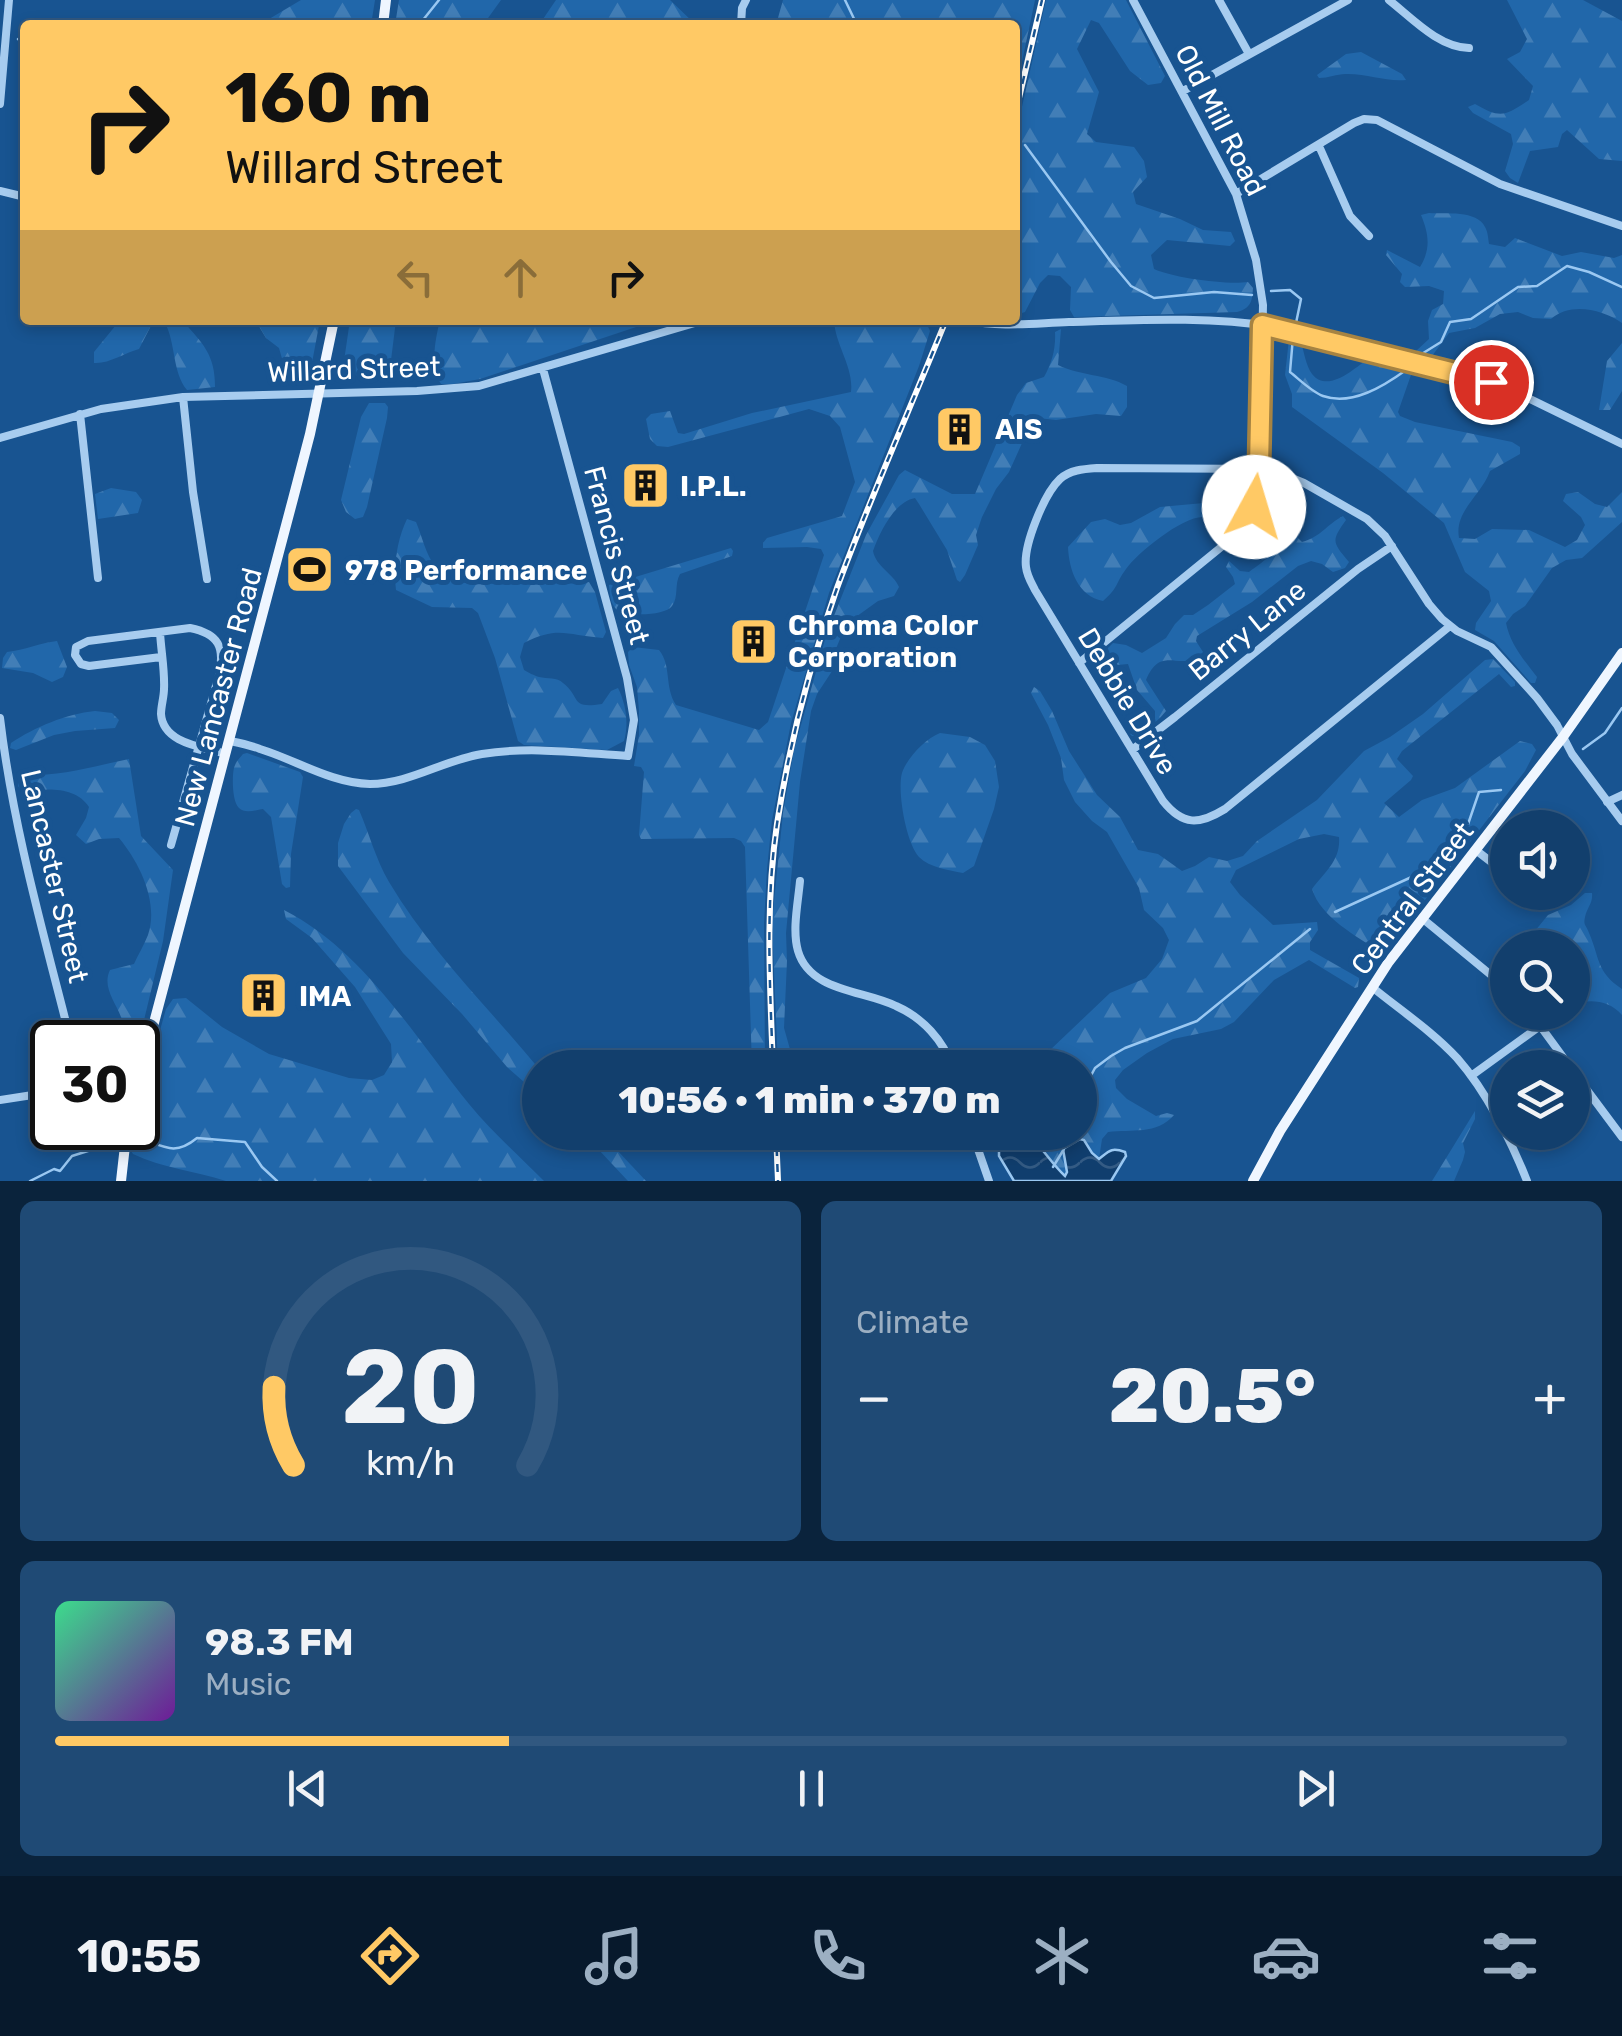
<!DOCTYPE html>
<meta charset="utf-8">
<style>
:root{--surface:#123f6d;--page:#1f4a75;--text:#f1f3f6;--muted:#9cafc2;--line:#315880;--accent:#ffc965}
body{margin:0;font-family:Rubik,sans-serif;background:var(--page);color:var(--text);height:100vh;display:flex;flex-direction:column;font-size:38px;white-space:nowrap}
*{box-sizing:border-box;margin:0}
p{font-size:32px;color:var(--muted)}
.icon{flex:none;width:55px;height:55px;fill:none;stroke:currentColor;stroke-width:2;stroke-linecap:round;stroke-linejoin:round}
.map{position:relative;height:1181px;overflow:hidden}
.sheet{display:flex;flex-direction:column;gap:20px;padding:20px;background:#0a233c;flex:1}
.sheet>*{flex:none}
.banner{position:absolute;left:20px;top:20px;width:1000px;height:305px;border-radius:10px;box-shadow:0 5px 15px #0003,0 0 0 2px var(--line);background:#ffc965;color:#111;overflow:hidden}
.controls{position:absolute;left:1490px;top:810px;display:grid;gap:20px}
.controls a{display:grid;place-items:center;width:100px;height:100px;border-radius:50%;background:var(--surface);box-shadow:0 5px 15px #0003,0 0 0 2px var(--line);font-size:50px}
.speed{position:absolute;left:30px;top:1020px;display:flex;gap:20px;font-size:50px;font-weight:700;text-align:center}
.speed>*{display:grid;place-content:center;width:130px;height:130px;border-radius:50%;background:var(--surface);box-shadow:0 5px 15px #0003,0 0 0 2px var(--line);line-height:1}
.speed .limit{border:5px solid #111;border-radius:15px;background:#fff;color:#111}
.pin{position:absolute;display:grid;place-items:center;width:85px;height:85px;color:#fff;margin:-42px;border:5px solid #fff;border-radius:50%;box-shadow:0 2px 10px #0007}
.me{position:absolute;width:110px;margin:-55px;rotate:6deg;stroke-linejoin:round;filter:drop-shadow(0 0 8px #0008)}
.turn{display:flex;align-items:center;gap:35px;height:210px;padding:0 40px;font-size:45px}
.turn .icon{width:130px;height:130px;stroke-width:2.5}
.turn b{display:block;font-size:70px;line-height:85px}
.lanes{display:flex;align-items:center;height:95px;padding:0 40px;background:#0003;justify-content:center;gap:50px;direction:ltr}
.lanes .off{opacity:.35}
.big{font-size:75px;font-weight:800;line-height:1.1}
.sheet .widget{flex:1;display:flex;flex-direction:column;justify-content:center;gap:15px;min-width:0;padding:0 35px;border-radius:15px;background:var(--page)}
.sheet .dial{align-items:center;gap:0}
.dial svg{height:260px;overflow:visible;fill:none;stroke:var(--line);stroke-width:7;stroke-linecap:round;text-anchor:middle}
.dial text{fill:var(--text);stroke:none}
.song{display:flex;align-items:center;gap:30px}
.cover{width:120px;height:120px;border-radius:15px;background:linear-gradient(135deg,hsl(150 70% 55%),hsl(280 70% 35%))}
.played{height:10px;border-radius:5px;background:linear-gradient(90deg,var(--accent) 30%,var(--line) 30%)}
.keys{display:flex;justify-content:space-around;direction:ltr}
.heat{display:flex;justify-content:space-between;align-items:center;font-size:55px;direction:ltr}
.sheet .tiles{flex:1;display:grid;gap:20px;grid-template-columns:1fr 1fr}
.widget:last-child{grid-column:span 2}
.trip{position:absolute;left:522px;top:1050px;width:575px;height:100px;border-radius:50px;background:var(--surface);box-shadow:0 5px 15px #0003,0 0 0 2px var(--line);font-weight:800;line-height:100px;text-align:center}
.tab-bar{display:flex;height:160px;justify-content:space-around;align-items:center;background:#07192c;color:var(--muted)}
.tab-bar .icon{width:70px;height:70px}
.tab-bar .current{color:var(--accent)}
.tab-bar b{font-size:45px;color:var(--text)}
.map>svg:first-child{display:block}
</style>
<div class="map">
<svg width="1622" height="1181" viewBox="0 0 1622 1181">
<defs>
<pattern id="forest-firs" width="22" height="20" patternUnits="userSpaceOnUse" patternTransform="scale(2.5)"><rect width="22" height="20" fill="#2167aa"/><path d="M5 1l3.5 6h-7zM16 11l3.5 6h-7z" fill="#427eb7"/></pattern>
<pattern id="water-waves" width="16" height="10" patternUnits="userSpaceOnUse" patternTransform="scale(2.5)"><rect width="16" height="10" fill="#103e6e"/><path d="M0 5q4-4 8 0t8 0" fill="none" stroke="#345b84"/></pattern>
</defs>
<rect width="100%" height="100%" fill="#185491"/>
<path fill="url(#forest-firs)" d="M301,0H375L371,25H259Z
M399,0H501L483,25H395Z
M556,0H670L696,25H539Z
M783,0H1035L1015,95V25H776Z
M1046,0H1126L1165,76L1161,83L1148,85L1130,71L1099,23L1091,20L1077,49L1099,92L1087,134L1096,142L1134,147L1144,161L1147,177L1133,192L1136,204L1180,219L1203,230L1231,232L1235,241L1230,246L1167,240L1151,255L1154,269C1174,278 1226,285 1248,282L1253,288C1252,302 1251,308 1237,312L1074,317L1070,310L1071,287L1060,276L1048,275L1040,283L1025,312L1015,315V277L1019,266L1015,138Z
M1507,0H1583L1622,21V161L1599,159L1567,130L1562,134L1558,147L1530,151L1518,183L1510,178L1505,171L1513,144L1511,134L1473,113L1468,107L1475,104C1501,119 1505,116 1529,100L1533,86L1507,59L1520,52L1527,39Z
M1361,52L1402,74L1406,80C1386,82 1366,73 1345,74C1337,74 1328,78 1319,78L1317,75L1346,54Z
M1429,213C1445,214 1477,210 1485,227C1488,232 1488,238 1489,244L1505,247L1515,238L1562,256L1581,252L1614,258L1622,255V323C1602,309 1570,302 1551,319L1533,318L1518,312L1500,314L1475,328L1449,333L1432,356L1421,358L1416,356V351L1429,339L1428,321L1432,310L1443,304L1444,291L1429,286L1405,287L1400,282L1402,274L1386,255L1387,250L1420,267C1431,249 1429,234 1421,215Z
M117,320H182C203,344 215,354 215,387L187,390C172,372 176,343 165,323L153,322L139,349C124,353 109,364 94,363V352L116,325Z
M255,320H320L311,368L301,381L289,383L279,348L266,338Z
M350,320H396L389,376L342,375Z
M440,320H600C611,324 642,320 657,320L480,379L453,384H441C430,365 435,341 440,320Z
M834,320H925L930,331L919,366L829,593L791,723L772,820L767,869L764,923L765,1067H752L745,847L741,841L734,838L641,839L639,835L644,772L641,767L634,766L639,735V711L637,687L629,665L628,652L633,647L659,650C672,666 664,687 676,705L759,730L768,722L824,555L821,549L807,547L763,548V543L767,538L842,516L855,482L840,427L830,416L809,409L668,447L657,446L650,439L646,419L651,414L670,411L678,433L684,434L752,413L851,392C854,367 835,345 834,320Z
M1061,329L1058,365C1080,376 1106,374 1127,386V407L1121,416L1096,414L1056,420L1038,418L1031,423L1009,472L996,489L982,517L976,535L978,545L965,575L960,582L957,580L947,550L919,504L915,498C894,502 880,532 873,551C876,567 893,573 899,587L894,596L878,601L853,619L842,634L835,651L836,665L817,694L811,711L800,782L786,933L787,961L784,1028L795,1067H778L772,921L783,813L794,750L826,636L866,535L899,475L905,470L952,494H975L1017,395L1026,383L1044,377C1052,363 1056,348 1055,332Z
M1293,337L1301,342C1304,352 1306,366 1312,374C1328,394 1355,368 1369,358C1384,357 1401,364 1412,372L1398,412L1400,416L1415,422L1512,442L1520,447V454L1490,471C1481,496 1454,511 1459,538L1475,539L1492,529L1529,530L1565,547L1577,540L1585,525L1581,517L1563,501L1566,494L1578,492L1595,504L1607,507L1622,492V522L1582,558L1566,560L1552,568L1525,606L1513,614L1506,623C1510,644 1524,660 1537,677L1535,683H1531L1494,641L1475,630L1476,623L1491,601L1489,591L1465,572L1444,523L1383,473L1292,407V394L1285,375L1289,339Z
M1622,343V391L1610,410H1599L1607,361Z
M369,403H385L388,407L387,418L367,507L363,517L355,519L346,512L341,500L361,417Z
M1269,481L1276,483L1273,506L1277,519L1286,522L1299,515L1303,517L1295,535L1302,542C1321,537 1326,525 1343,516L1346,520C1331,541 1332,542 1349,562L1345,568L1333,572L1322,564L1311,561L1298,566L1252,602L1197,636L1196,641L1203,652C1181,675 1162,642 1146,680L1166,711L1160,718L1138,736H1132L1130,734L1155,718V711L1137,690L1128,664L1117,665L1103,675L1095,674L1093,663L1113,643L1126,645L1142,653L1166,638L1175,624L1184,615H1193L1208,605L1235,584L1233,577L1226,567L1229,561L1240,571L1249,572C1262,562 1280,552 1280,534C1265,517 1254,504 1269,481Z
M111,488L136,492L142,500L138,513L98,519L95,494Z
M1204,503L1222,505L1244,504L1248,507C1242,518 1238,525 1225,528C1219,523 1213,518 1204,517C1184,515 1137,553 1126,569C1115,584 1119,587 1103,601C1078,596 1069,570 1068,547L1091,522L1105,519L1120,525L1131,523L1160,507Z
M407,519L416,522C422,536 426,555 435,566C459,599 522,579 555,570L559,579L566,584L589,582L595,592L606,632L603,638C568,636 559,625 524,643L520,657L524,670C527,672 535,676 539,677C547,679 557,677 563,683C582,698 569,709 602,704L611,691L618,688C626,704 629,724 624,741L607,750L524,745L518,741L495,658L478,613L472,608L432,607L396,590C393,566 397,540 407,519Z
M731,548L733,551L732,556L680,574C674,584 679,597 672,606C665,616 625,617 616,609C610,603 610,593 609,585Z
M57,641L67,667L63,677L52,682L33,673L2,668L3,658L7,652C25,650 40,643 57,641Z
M1493,659L1515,682V686L1511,687L1499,674L1402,751L1397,759L1413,776L1411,780L1384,803L1399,817L1422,800L1455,788L1520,741L1532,744L1536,750L1525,771L1418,909L1410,904H1400C1392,915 1380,925 1381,939L1386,944L1384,950L1380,952C1357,936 1321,918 1312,889C1325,872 1341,860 1339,837L1324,834L1299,839L1236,870L1230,882L1240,895L1273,925L1317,922L1318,930L1310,942V950L1359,978L1358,987L1355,988L1309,960L1274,980L1234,1022L1221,1029L1173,1039L1147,1053L1123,1070L1115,1080L1116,1088L1127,1099L1156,1116L1167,1113L1174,1115C1157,1135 1131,1129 1108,1132L1102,1139L1099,1159L1092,1153L1084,1140L1079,1139L1063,1149L1067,1172L1065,1176L1028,1134C1016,1138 1007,1144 994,1146L986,1139L985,1133L1080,1132V1068L1039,1067L1048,1052L1110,993L1146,978L1162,959L1169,940L1163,928L1144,910L1139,888L1107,832L1092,821L1075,802L1064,780L1061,758L1048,725L1031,693L1034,687L1040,691L1052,711L1069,751L1097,795L1120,817L1138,850L1158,854L1182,871L1195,866L1209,857L1227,861L1243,856L1257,841L1317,800L1364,751L1390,737L1423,714L1485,660Z
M95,711L112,713L119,720L115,728L75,731L54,735L16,750L10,748L11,743C35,727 66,714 95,711Z
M940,733L970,737L985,745L995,761L999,787L994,809L974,866L963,873C949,870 930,868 919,857C906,843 897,791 902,773C907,758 925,739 940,733Z
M247,753L300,772L303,777L291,854L290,887L286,888L282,884L271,817L263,809C256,810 245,814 239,808C232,802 232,776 234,768C236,761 239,759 243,754Z
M129,759L141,836L173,870L163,941L138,1045V1042H126C125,1034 125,1025 121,1017C115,1001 102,987 110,970L134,964C138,955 144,945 148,935C159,903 140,863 119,838L99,839L86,844L76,835L86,818L89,807C76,786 45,788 23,792L18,786V778L22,774C59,778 93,766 129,759Z
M356,809L359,810C369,833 376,860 389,882C430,951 489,1008 540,1070V1096L507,1067L462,1014L403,953L338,866V843L344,824L351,813Z
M1585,893H1592C1593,904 1587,907 1585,917C1583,926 1586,924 1589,933C1600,958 1596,972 1622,989V1015C1609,1000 1591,999 1573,1004L1572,948L1522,947L1548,915L1571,905Z
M284,910C363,950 414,1036 469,1104C491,1131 519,1156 544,1181H226C195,1171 162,1168 133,1154L130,1149L133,1128H138V1109L166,1009L173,999L186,998L222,1027L269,1054L349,1078L372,1080L384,1075L392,1062L391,1044L355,987L312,938L286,919Z
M1475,1111V1119L1463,1143L1465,1152L1463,1160L1454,1181H1432Z
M583,1133H601L646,1181H628Z"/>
<path fill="url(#water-waves)" stroke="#9ac8f2" stroke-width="2.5" d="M1024,1134H1028C1042,1147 1051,1163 1065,1176L1067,1172L1063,1149L1080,1139L1084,1140L1092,1153L1099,1159C1109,1151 1111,1147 1125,1152L1126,1156L1111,1181H1014L999,1156V1151Z"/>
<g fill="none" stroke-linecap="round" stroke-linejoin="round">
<path stroke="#9ac8f2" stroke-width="2.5" d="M845,0L857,25
M419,25L439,0
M18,39L25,45
M1025,145L1111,262L1131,286L1154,298L1214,292L1252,295
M1271,291L1290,290L1301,299L1296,323
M1293,337L1290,372C1300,380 1312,392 1323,396C1352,406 1384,386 1406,370
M1420,355L1441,342L1450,322L1471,319L1518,287L1537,286L1567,266L1589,272L1622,287
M1583,749L1605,733L1622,708
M1335,912L1427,870L1447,843L1465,833L1479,792L1501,790
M1080,1096L1095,1068L1111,1056L1125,1048L1197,1021L1310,929
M140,1138C165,1147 175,1156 197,1138L245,1142L262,1167L277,1181
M1053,1167L1064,1149L1069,1132
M30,1181L54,1169L60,1171L72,1156L110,1144"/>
<path stroke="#a7ccef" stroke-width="8" d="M1219,0L1249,54
M1389,0C1412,18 1438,47 1469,48
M741,25L742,8L746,0
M1183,91L1348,0
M0,104L9,0
M1319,146L1350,216L1369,236
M0,191L25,197
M1236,194L1354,123L1364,119L1377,120L1500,184L1622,226
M967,320C1000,328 1035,323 1069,322C1136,320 1214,316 1280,328L1486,380L1524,396L1622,444
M183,397L193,492L207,579
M80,414L98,578
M0,438L101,409L183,397L417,391L479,386L705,320
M1450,626L1225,809C1199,825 1183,826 1163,801L1035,590C1031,582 1027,576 1026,567C1023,546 1044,494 1060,479C1070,470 1083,469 1097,468L1270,469L1304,483L1367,519L1385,536L1429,604L1442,619L1457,631L1491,647L1537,698L1557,725L1572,754L1622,821
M160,632C161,651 165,671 164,689C164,697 161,706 161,714C163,744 204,747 226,754
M161,657L89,666L81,664L75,655L76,647L88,641L190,628C219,634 225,647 219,675L171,845
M1079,663L1247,526L1252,517L1254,507L1260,445L1263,305L1256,260L1236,194L1133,0
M0,718C13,828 44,935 71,1042
M230,741C240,743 250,745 260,749C296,760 331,783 370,784C409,784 444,760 482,754C530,746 580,753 628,756L634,720L627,678L543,369
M1132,750L1175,717L1358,569L1392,546
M1607,802L1622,795
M1477,851L1508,875
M800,881C798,903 792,930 798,951C810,992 864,990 896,1006C923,1018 943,1040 953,1068
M1530,892L1536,897
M1423,919L1508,989
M1372,987C1400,1010 1432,1031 1457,1058C1486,1091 1511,1140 1527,1181
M1530,1012L1571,1068
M1572,1070L1622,1137
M1471,1076L1540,1026
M0,1100L52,1092
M972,1132L989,1181"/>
<path stroke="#eff6ff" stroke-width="10" d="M383,25L386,0
M138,1083L293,499L310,434L334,320
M121,1181L127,1128
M1253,1181L1280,1131L1388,963L1563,737L1622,653"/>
<defs>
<path id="rail" d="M1015,115L1042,0
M773,1068C770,986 765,905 777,824C789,745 810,664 837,588C870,498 910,409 946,320
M776,1132L778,1181"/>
</defs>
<use href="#rail" stroke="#fff" stroke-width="6"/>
<use href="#rail" stroke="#185491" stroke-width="2.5" stroke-dasharray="8" stroke-linecap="butt"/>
</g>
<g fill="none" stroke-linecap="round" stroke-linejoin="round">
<defs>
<path id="route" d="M1254,507L1259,467L1262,325L1491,382"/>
</defs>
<use href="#route" stroke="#a68342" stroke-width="25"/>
<use href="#route" stroke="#ffc965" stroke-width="18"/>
</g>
<defs>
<symbol id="building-square" viewBox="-11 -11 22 22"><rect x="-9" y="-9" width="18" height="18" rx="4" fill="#ffc965" stroke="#185491"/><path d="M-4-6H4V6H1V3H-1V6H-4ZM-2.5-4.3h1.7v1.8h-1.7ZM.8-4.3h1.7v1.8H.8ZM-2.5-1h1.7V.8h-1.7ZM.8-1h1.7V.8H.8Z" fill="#111"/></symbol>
<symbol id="stadium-square" viewBox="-11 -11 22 22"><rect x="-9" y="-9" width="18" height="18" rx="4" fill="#ffc965" stroke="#185491"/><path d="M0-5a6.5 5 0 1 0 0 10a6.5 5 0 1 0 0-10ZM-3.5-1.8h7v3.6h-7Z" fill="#111"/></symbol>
</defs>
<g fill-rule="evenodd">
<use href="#building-square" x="932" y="402" width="55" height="55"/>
<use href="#building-square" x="618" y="458" width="55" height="55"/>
<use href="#stadium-square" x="282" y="542" width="55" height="55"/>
<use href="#building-square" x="726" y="614" width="55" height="55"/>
<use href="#building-square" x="236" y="968" width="55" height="55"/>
</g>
<g text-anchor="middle" stroke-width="10" stroke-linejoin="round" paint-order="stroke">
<g font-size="28" fill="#fff" stroke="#185491">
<text transform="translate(1221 120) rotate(63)" y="10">Old Mill Road</text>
<text transform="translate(354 369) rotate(-2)" y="10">Willard Street</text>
<text transform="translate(617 555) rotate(75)" y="10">Francis Street</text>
<text transform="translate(1247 630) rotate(-39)" y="10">Barry Lane</text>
<text transform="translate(218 697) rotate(-75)" y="10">New Lancaster Road</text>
<text transform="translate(1128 701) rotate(59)" y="10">Debbie Drive</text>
<text transform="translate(55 876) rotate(77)" y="10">Lancaster Street</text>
<text transform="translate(1412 898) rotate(-53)" y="10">Central Street</text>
</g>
<g font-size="28" font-weight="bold" fill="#fff" stroke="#185491" text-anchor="start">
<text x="995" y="439">AIS</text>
<text x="680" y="496">I.P.L.</text>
<text x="345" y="580">978 Performance</text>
<text x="788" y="635">Chroma Color<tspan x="788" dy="32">Corporation</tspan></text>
<text x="299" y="1006">IMA</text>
</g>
</g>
</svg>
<div class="controls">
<a><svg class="icon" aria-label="sound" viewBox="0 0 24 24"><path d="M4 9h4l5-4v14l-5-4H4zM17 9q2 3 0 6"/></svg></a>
<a><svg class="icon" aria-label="search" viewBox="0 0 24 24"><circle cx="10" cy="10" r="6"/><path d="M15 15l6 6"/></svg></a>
<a><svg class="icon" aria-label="layers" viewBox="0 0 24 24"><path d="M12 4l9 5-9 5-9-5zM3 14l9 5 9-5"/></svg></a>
</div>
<div class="speed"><div class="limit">30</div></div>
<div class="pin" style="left:1491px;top:382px;background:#d93025"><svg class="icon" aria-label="arrive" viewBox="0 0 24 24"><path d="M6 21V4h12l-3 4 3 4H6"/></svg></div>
<svg class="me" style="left:1254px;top:507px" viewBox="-20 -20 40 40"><circle r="19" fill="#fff"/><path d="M0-13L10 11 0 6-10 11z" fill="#ffc965"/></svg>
<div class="trip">10:56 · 1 min · 370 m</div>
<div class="banner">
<div class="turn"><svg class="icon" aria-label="right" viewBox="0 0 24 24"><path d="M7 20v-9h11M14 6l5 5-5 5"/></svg><div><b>160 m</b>Willard Street</div></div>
<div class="lanes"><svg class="icon off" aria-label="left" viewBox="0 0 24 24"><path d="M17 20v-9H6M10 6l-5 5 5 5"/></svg><svg class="icon off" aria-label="ahead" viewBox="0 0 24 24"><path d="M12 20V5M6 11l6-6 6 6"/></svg><svg class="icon" aria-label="right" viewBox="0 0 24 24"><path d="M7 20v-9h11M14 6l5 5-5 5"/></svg></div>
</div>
</div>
<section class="sheet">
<div class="tiles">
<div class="widget dial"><svg viewBox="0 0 100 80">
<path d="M14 69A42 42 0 1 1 86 69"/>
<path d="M14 69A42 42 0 0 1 8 45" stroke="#ffc965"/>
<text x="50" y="56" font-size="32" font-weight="700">20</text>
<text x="50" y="72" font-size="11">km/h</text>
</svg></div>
<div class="widget"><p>Climate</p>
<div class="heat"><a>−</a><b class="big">20.5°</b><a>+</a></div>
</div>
<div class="widget">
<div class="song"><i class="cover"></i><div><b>98.3 FM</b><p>Music</p></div></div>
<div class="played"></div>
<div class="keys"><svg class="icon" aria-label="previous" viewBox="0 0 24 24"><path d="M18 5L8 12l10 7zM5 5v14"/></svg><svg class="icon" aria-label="pause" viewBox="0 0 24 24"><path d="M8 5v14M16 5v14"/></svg><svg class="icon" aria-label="next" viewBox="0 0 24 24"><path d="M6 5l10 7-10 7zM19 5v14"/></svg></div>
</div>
</div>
</section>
<nav class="tab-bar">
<b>10:55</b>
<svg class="icon current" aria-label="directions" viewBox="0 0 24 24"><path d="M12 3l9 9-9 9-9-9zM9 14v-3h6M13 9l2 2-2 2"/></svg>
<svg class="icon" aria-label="music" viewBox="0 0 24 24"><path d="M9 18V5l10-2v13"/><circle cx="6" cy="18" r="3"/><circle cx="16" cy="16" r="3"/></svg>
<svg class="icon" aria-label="phone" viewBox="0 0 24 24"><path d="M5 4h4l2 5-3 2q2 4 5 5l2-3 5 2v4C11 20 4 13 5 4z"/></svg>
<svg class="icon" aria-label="climate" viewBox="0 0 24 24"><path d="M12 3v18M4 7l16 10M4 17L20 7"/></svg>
<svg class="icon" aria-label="car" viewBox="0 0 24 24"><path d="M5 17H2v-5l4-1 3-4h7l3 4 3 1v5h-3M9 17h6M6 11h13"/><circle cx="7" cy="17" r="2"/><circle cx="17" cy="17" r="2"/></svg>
<svg class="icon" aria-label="filters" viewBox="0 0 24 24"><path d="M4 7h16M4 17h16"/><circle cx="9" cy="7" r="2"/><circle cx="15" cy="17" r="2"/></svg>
</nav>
